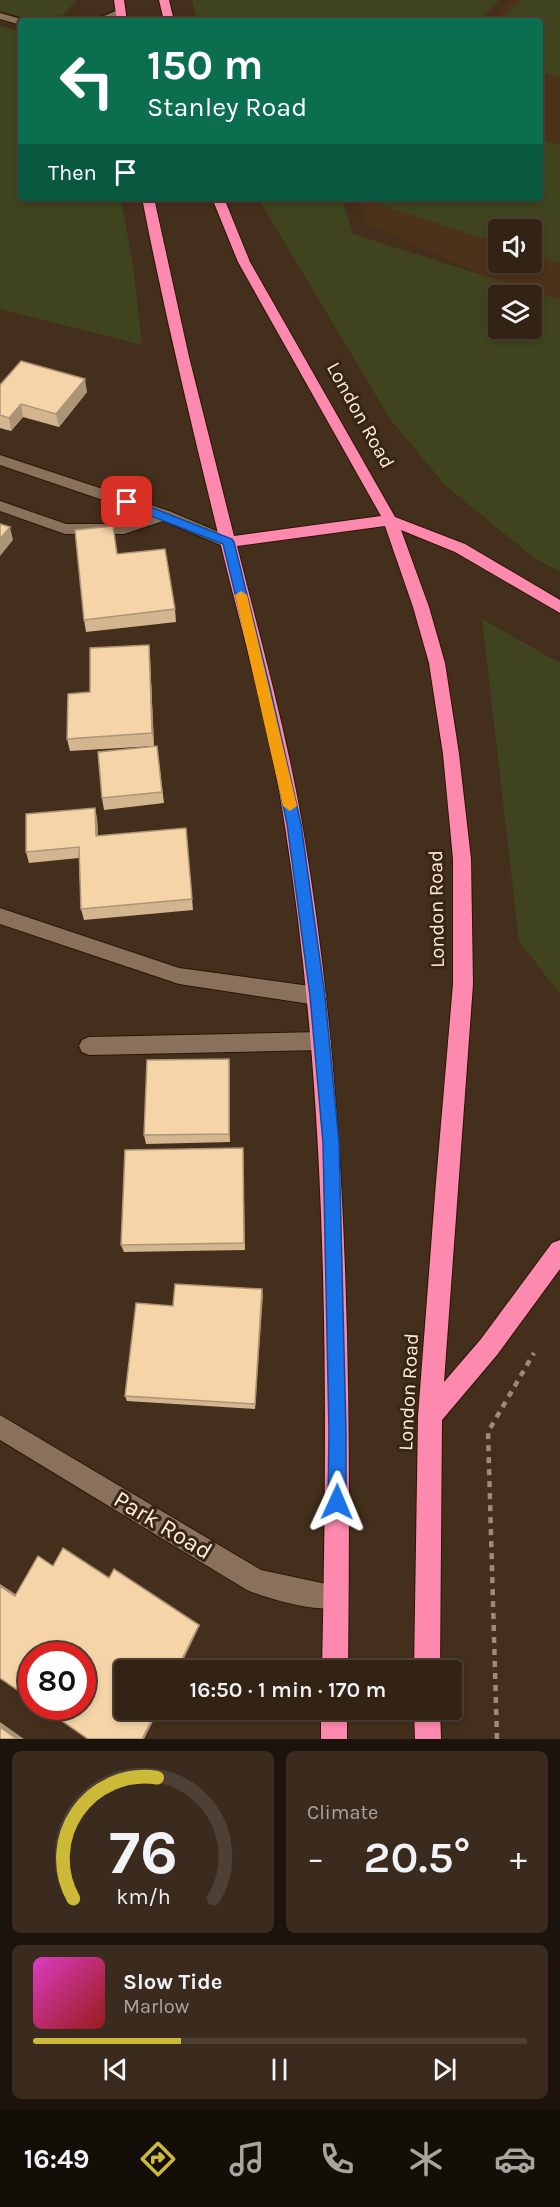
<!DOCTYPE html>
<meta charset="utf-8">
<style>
:root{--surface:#332315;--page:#3b2b1e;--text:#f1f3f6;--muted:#a9a4a0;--line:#4e4034;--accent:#cdb938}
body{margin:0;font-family:Karla,sans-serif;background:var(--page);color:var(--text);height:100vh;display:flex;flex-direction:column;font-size:22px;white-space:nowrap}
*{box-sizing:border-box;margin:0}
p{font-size:20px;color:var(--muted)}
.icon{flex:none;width:33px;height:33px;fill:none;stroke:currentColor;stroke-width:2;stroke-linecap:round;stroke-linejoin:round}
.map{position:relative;height:1739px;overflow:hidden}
.details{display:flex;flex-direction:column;gap:12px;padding:12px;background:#1c130c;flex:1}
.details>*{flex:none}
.banner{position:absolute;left:18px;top:18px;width:525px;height:183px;border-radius:6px;box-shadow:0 3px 9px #0003,0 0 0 2px var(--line);background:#0b6e4f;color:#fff;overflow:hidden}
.tools{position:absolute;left:488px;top:219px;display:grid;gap:12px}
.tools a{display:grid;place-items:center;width:54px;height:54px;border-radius:6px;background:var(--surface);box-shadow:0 3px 9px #0003,0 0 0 2px var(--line);font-size:30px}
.speed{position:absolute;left:18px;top:1642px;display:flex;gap:12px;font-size:30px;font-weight:700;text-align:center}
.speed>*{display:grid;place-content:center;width:78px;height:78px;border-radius:50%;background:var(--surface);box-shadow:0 3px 9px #0003,0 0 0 2px var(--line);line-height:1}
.speed .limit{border:9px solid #d22;background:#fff;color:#111}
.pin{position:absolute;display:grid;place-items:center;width:51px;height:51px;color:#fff;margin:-26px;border-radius:12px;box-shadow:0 3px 9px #0006}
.me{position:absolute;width:66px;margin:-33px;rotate:1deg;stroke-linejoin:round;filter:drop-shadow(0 0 4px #0008)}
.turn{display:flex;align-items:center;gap:21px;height:126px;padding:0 30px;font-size:27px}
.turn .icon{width:78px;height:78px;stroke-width:2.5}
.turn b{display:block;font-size:42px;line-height:51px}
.then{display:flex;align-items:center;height:57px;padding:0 30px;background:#0003;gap:12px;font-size:22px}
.big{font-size:45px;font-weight:600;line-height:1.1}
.details .card{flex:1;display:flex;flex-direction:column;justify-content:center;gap:9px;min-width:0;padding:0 21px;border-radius:9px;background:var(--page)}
.details .dial{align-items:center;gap:0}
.dial svg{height:156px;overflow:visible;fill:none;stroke:var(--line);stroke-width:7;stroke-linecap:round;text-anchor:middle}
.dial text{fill:var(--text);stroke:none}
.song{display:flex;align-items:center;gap:18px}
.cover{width:72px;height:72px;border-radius:9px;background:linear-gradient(135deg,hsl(310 70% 55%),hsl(0 70% 35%))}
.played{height:6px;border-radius:3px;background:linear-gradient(90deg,var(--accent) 30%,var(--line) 30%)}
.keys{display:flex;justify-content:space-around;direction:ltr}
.heat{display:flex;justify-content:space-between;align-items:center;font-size:33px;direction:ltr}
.details .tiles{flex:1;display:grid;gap:12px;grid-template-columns:1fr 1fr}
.card:last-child{grid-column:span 2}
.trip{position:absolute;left:114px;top:1660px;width:348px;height:60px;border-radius:6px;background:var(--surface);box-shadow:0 3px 9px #0003,0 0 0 2px var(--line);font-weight:600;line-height:60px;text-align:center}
.tabs{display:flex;height:96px;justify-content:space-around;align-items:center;background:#140e08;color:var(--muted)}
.tabs .icon{width:42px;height:42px}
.tabs .selected{color:var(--accent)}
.tabs b{font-size:27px;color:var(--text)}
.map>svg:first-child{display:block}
</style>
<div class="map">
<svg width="560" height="1739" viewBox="0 0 560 1739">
<rect width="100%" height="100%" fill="#442f1c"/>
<path fill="#4d321a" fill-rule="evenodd" d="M510,0H560V308L366,224L359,198H540V21H491ZM498,230H531V262H498Z"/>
<path fill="#3f441e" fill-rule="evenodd" d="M0,0H77L63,15L35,20L0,11Z
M192,0H499L478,21H197Z
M521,0H560V77L540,72V21H499Z
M0,26L21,32V198H121L133,266L142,345L0,309Z
M540,139L560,145V263L531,254V230H498V243L375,203L380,198H540Z
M258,198H342L353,234L560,300V572L533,557L446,486L390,419ZM498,296H531V328H498Z
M482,619L560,663V994L519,941Z"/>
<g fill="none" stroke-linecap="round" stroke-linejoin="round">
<defs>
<path id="lane" d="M0,501L66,524H123L164,510L171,515L169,519L124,534H65L0,511Z
M0,908L179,968L317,987L324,990L327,996L324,1002L317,1005L179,984L0,924Z
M321,1032L328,1035L331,1041L328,1047L321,1050L89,1055L82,1052L79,1046L82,1040L89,1037Z"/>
<path id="street" d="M118,10L126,12L106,21H92Z
M0,13L25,20V21H21V25L0,19Z
M0,455L169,511L233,538L235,542L228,547L223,546L159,519L0,465Z
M0,1415L261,1570L345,1588L348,1597L345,1606C324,1615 269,1599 247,1590L0,1440Z"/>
<path id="highway" d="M114,0H124L127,21H117Z
M159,0H169L174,21H164Z
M142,198H154L189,357L234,536L381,516L238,262L212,198H224L250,262L395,517L465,544L560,600V613L455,552L401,530L429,607L445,663L459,754L471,859L473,984L444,1382L481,1339L552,1243L560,1240V1269L497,1355L442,1420L440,1671H414L418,1416L436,1182L453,984V859L443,754L429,663L413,607L385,526L237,546C260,638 286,730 302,823C350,1104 351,1388 348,1671H322C328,1389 329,1106 285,826C272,742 250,660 229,578C198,452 167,326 142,198Z
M321,1710H347V1739H321Z
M414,1710H440L441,1739H415Z"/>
</defs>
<use href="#lane" stroke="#2a1604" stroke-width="2"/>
<use href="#street" stroke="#2a1604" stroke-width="2"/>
<use href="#highway" stroke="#2a1604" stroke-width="2"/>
<path stroke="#9c8b7b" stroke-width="4.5" stroke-dasharray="6 6" stroke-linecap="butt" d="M497,1739L488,1432L534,1353"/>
<use href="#lane" fill="#8a715c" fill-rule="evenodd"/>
<use href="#street" fill="#8a715c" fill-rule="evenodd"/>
<use href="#highway" fill="#fe89af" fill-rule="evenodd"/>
</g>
<path fill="#d3b690" d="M0,385L87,392L59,427L23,417L11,431L0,428Z
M117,554L175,609L176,622L86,632L84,620Z
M149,645L150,658L154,746L70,751L67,739L90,692Z
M157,746L164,803L104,810L102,798Z
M95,808L97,819L98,836L186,828L193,910L84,920L81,909L79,858L29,863L26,852Z
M230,1068V1142L146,1144L144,1135Z
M243,1148L245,1250L124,1252L121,1245Z
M262,1289L255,1409L127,1401L125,1396L173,1306Z"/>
<path fill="#ac9476" d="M85,379L87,392L59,427L56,414Z
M21,404L23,417L11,431L9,418Z
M10,527L13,540L0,556V539Z
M149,645L150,658L154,746L152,733Z
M95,808L97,819L99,847L96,836Z
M229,1059L230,1068V1142L229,1134Z
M262,1289L263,1296L255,1409V1404Z
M114,1569L200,1625L178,1671H176Z
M0,1584L20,1597L15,1596L0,1586Z
M157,1710H159L144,1739H142Z
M0,1722L24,1739H17L0,1727Z"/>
<path fill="#f5d4a8" stroke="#ac9476" stroke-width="1.5" d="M21,361L85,379L56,414L21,404L9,418L0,415V385Z
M0,524L10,527L0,539Z
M113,526L117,554L165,549L175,609L84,620L75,530Z
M149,645L152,733L67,739L68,694L90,692V648Z
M157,746L162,792L102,798L98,752Z
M95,808L96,836L186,828L192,899L81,909L79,847L26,852V814Z
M229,1059V1134L144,1135L147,1060Z
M243,1148L244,1243L121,1245L125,1150Z
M175,1284L262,1289L255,1404L125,1396L136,1303L173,1306Z
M63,1548L109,1578L114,1569L199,1625L176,1671H124V1710H157L142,1739H88L42,1707H82V1656H32V1700L0,1678V1586L15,1596L38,1556L53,1566Z
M0,1727L17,1739H0Z"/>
<path fill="#1a73e8" stroke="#114b97" stroke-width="1.5" d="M127,498L232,539L234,542L270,688L301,824L325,996L339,1143L346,1431V1502L343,1508L337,1511L331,1508L328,1502L329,1431L323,1143L310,996L287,824L258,688L223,544L123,505L121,502Z"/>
<path fill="#f59e0b" d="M241,591L247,595L297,806L290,811L283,806L235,595Z"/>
<g text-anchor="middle" stroke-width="6" stroke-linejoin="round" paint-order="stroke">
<g font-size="20" fill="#fbede1" stroke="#392512">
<text transform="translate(361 415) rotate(61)" y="7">London Road</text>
<text transform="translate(436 909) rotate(-91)" y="7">London Road</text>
<text transform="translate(408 1392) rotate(-87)" y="7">London Road</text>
</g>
<g font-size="24" fill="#fbede1" stroke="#392512">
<text transform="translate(163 1525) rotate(31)" y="8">Park Road</text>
</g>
</g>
</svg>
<div class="tools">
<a><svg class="icon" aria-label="sound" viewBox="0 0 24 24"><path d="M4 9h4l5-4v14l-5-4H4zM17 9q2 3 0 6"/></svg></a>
<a><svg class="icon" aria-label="layers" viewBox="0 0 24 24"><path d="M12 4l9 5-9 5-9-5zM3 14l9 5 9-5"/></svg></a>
</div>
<div class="speed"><div class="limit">80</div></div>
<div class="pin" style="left:127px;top:502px;background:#d93025"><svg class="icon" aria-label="arrive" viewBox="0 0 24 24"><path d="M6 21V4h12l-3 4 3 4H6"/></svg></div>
<svg class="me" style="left:337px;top:1502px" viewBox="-20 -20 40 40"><path d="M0-17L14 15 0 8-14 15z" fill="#1a73e8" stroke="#fff" stroke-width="4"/></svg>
<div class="trip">16:50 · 1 min · 170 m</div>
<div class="banner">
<div class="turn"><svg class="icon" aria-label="left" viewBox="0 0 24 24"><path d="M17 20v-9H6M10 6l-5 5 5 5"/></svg><div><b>150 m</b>Stanley Road</div></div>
<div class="then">Then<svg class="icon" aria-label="arrive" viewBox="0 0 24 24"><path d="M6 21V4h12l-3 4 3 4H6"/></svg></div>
</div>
</div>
<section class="details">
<div class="tiles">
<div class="card dial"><svg viewBox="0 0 100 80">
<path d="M14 69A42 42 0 1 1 86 69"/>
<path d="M14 69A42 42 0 0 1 57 7" stroke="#cdb938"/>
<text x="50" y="56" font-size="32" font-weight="700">76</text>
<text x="50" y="72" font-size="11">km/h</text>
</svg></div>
<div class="card"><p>Climate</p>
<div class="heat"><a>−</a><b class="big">20.5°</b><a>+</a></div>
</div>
<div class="card">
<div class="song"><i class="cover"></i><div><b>Slow Tide</b><p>Marlow</p></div></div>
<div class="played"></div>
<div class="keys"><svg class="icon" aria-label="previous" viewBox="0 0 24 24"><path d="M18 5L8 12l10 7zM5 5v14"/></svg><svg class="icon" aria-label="pause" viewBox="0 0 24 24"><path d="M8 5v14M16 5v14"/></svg><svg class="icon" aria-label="next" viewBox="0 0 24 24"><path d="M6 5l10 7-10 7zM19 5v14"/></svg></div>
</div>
</div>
</section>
<nav class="tabs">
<b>16:49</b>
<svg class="icon selected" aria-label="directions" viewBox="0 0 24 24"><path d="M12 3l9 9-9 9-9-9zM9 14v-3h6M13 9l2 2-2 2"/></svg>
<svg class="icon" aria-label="music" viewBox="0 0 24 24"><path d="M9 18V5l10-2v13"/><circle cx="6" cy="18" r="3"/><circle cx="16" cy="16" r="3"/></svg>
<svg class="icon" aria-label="phone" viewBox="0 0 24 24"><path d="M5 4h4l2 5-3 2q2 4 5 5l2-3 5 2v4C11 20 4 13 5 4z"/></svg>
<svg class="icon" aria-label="climate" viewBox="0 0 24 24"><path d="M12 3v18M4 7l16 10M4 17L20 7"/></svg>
<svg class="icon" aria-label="car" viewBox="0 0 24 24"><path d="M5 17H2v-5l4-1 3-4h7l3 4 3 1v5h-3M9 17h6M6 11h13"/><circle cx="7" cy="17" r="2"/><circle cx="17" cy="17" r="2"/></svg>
</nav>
